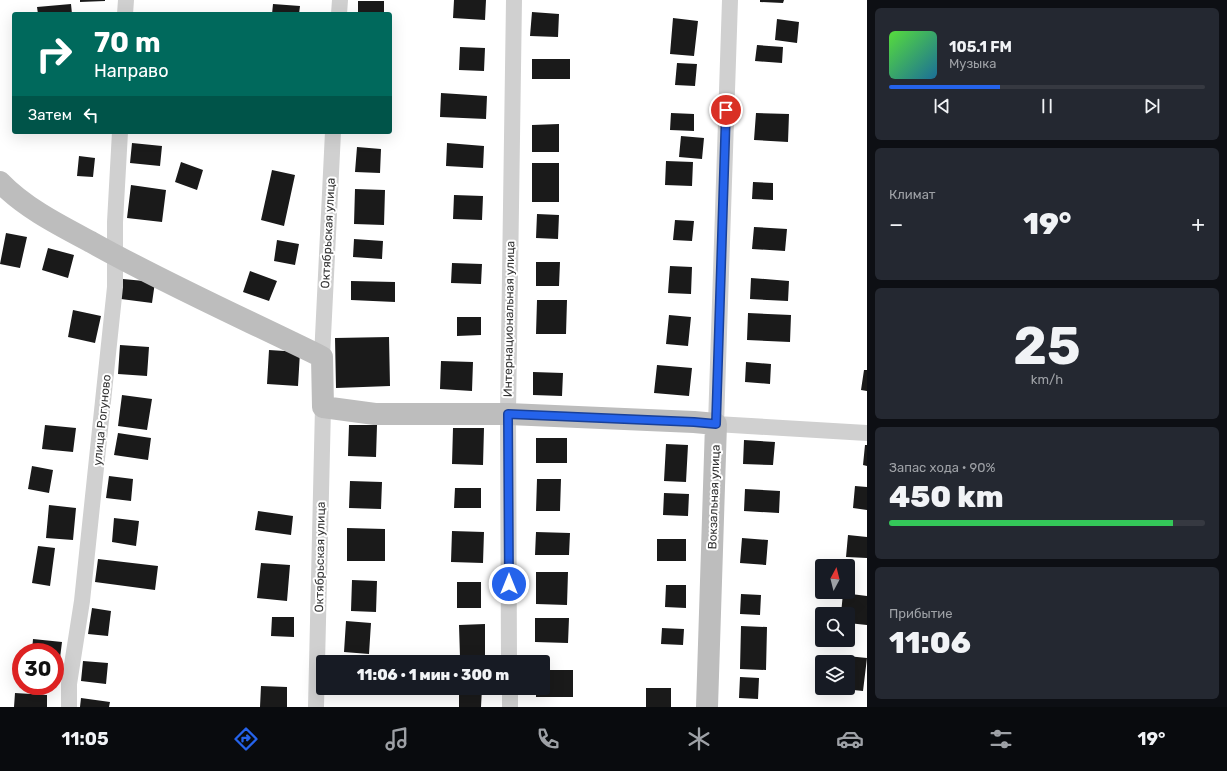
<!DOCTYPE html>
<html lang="ru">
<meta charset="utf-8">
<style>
:root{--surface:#171b24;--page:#242831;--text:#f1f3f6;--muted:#9ea1a6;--line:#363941;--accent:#2563eb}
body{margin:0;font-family:Rubik,sans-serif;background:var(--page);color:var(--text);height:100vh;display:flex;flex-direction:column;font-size:15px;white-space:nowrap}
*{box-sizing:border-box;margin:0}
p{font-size:13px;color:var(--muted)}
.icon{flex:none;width:22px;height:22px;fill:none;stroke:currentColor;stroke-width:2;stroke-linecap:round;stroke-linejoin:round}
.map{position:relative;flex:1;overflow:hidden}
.side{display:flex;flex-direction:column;gap:8px;padding:8px;background:#0d0f14;width:360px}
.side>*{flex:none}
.banner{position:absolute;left:12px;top:12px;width:380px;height:122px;border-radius:4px;box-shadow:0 4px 16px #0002;background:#00695c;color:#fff;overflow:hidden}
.needle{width:26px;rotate:7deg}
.tools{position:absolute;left:815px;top:559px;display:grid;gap:8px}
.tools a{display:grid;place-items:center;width:40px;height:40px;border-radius:4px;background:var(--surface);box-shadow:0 4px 16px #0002;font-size:20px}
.speed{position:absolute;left:12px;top:643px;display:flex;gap:8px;font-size:20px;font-weight:700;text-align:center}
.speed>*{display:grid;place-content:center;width:52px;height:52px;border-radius:50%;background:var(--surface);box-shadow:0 4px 16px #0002;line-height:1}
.speed .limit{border:6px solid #d22;background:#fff;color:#111}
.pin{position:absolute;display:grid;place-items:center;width:34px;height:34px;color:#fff;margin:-17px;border:2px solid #fff;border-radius:50%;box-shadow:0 1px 4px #0007}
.me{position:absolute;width:44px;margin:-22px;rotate:0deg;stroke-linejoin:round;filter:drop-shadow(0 0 3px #0008)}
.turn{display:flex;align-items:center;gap:14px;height:84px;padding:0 16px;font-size:18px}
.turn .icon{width:52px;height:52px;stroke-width:2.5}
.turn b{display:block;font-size:28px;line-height:34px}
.then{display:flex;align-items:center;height:38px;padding:0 16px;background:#0003;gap:8px;font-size:15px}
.big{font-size:30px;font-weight:800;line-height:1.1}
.side .widget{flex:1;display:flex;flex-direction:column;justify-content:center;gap:6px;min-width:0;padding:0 14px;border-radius:6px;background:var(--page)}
.side .dial{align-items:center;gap:0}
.dial b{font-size:52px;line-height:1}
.song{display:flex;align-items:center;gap:12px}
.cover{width:48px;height:48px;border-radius:6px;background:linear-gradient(135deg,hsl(110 70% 55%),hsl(200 70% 35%))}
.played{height:4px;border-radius:2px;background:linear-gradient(90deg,var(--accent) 35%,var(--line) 35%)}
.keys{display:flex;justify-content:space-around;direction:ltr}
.heat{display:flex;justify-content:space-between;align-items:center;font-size:22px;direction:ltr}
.charge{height:6px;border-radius:3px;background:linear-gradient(90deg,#34c759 90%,var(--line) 0)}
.trip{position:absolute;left:316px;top:655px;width:234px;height:40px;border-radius:4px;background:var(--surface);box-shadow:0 4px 16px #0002;font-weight:800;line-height:40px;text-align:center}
.menu{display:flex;height:64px;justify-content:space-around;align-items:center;background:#090b0e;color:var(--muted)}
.menu .icon{width:28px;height:28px}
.menu .active{color:var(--accent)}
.menu b{font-size:18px;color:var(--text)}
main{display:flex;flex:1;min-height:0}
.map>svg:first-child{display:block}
</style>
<main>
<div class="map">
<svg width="867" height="707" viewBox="0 0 867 707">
<rect width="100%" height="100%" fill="#fff"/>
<path fill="#1a1a1a" d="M80,0H105V1L80,2Z
M454,0H486L485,20L453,18Z
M760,0H784L783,3L760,2Z
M358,1H384V14H358Z
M71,4L72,14H38L37,7Z
M273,4L300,6L299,14H272Z
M532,12L559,14L558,37L530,36Z
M673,18L698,21L694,56L670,54Z
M777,19L799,22L797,43L775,40Z
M757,45L783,47L782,63L755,61Z
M460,47L485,48L484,71L459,70Z
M532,59H570V79H532Z
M677,63L697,64L695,86L675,85Z
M441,93L487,96L486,119L440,117Z
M671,113L694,114V131L670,130Z
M756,113L789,114L788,142L754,140Z
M559,124V152H532V125Z
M681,136L704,138L702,159L679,157Z
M132,143L162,146L160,166L130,163Z
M447,143L484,146L483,168L446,166Z
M357,147L381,149L380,173L355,172Z
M79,156L95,158L93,177L77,176Z
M666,161L693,162L692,186L665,185Z
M181,162L203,170L197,190L175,182Z
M532,163H559V202H532Z
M272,170L295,175L284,226L261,220Z
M753,182L773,183V200L752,199Z
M131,185L166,190L162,222L127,218Z
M355,189L385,190L384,225L354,224Z
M454,195L483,196L482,220L453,219Z
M537,214L559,215L558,239L536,238Z
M675,220L694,221L692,241L673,240Z
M754,227L787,229L785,251L752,249Z
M6,233L27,237L20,268L0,264Z
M354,239L383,241L382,259L353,257Z
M277,240L299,244L295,265L274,261Z
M48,248L74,255L68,278L42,270Z
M536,262H560L559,286H536Z
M452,263L482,264L481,284L451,283Z
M670,266L692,267L691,294L668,293Z
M250,271L277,281L269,301L243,292Z
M751,278L789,281L788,301L750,299Z
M123,279L155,282L152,303L121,299Z
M351,281L395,282V302L351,300Z
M537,300H567L566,334H536Z
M73,310L101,316L95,343L68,337Z
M748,313L791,315L790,342L747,340Z
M669,315L691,317L688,346L666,344Z
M457,317H481V335L457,336Z
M389,337L390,386L336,388L335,338Z
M120,345L149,347L147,376L118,374Z
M269,350L300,352L298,386L267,384Z
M441,361L473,362L472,391L440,389Z
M746,362L771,364L770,384L745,382Z
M657,365L692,368L689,396L654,393Z
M864,370H867V391L861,390Z
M533,372L563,373L562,396L533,395Z
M122,395L152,399L147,430L118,426Z
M45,425L76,428L73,452L42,449Z
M349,425H377L376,457L348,456Z
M453,428H484L483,465L452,464Z
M118,433L151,438L148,460L114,455Z
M536,438H567V463H536Z
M744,440L775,442L773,465L743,464Z
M666,444L688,445L686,482L664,481Z
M865,445H867V466L863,465Z
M32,466L53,470L49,493L28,489Z
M109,476L133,479L131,501L106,498Z
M537,479H561L560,511H536Z
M350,481L382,482L381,509L349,508Z
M855,486L867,487V510L853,508Z
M455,488H481V508H454Z
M745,489L780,491L779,513L744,511Z
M664,493L689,494L688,516L663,515Z
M49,505L76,508L73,540L46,538Z
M258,511L293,516L291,535L255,530Z
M114,518L139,521L136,546L112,542Z
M347,528L385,529V561H347Z
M452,531L484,532L483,563L451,562Z
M536,532L570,533L569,555H535Z
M848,535L867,537V558L846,557Z
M742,538L768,540L766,565L740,563Z
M657,539H686V561H657Z
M38,546L55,548L50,586L32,583Z
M98,559L158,566L155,590L95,582Z
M261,563L290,565L287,601L257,598Z
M536,572H568L567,605L536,604Z
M352,580L377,581L376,612L351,611Z
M457,582H481V608H457Z
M666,585H686V608L665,607Z
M843,593L867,596V625L848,623V614H841Z
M741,594L761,595L760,615L740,614Z
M92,608L111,611L108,636L88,634Z
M272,617H294V637L271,636Z
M535,618H569L568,643L535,642Z
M346,621L371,623L369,654L344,652Z
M485,624V656L460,657L459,625Z
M741,626L767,627L766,670L740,669Z
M662,628L684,629L683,645L661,644Z
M33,639L62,642L59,666L55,665V652H32Z
M837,655L867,658L863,691L844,689L848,688V662H837Z
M83,661L108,663L106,684L81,681Z
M543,670H573V697H536V688H543Z
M740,677L759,678L758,699L739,698Z
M261,686L287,687V707H260Z
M344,688H376V693L344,691Z
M459,688H482L481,707H459Z
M646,688H671V707H646Z
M15,693L47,695V707H14Z
M81,698L110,702L109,707H80Z"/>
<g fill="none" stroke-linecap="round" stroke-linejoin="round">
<path stroke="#d0d0d0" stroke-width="16" d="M730,0L716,424L867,433
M125,14L126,0
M339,14L340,0
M322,357L333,132
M509,662L508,414L514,0
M510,688V707
M69,707V684L82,601L115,287V222L120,132
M316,707L323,407"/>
<path stroke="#bdbdbd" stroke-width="22" d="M0,182C25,208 59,225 91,242C166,284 245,319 322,357L323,407L375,414H508L694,422L716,424L707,707"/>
</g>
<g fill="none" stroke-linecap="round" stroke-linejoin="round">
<defs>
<path id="route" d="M509,584L508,414L694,422L716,424L726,110"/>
</defs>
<use href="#route" stroke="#184099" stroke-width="10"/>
<use href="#route" stroke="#2563eb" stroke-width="7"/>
</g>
<g text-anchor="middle" stroke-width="4" stroke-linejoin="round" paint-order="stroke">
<g font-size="12" fill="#333" stroke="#fff">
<text transform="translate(328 233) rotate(-87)" y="4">Октябрьская улица</text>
<text transform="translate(509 319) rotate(-89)" y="4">Интернациональная улица</text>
<text transform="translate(102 420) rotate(-84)" y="4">улица Рогуново</text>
<text transform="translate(714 497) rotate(-88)" y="4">Вокзальная улица</text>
<text transform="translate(320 557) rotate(-89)" y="4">Октябрьская улица</text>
</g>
</g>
</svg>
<div class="tools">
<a><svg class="needle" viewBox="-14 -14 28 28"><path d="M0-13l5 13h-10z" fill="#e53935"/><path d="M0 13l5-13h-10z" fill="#9ea1a6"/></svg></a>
<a><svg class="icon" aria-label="search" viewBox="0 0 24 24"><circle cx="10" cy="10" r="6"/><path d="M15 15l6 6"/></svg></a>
<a><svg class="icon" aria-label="layers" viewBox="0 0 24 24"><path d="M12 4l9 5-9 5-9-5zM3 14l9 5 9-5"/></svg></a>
</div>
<div class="speed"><div class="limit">30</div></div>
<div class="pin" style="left:726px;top:110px;background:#d93025"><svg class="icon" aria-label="arrive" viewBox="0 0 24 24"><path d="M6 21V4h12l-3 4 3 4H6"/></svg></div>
<svg class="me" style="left:509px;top:584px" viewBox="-20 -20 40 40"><circle r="17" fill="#2563eb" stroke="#fff" stroke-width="3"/><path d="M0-11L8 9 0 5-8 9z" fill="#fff"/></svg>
<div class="trip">11:06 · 1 мин · 300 m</div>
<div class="banner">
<div class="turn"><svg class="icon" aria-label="right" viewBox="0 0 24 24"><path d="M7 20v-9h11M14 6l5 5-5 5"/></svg><div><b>70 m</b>Направо</div></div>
<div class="then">Затем<svg class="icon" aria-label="left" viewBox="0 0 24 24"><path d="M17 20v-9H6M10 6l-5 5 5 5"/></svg></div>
</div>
</div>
<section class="side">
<div class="widget">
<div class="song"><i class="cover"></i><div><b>105.1 FM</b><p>Музыка</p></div></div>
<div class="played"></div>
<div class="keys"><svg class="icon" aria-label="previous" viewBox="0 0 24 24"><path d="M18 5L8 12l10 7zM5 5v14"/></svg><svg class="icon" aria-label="pause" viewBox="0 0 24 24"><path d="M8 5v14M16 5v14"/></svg><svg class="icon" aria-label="next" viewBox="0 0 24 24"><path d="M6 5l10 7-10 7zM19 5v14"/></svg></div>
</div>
<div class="widget"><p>Климат</p>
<div class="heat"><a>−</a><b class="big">19°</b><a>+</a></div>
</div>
<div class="widget dial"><b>25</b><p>km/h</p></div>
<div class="widget"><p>Запас хода · 90%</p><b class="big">450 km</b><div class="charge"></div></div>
<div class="widget"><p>Прибытие</p><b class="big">11:06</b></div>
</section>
</main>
<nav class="menu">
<b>11:05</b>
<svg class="icon active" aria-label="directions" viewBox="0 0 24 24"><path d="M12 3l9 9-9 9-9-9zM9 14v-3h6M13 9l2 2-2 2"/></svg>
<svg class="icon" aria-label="music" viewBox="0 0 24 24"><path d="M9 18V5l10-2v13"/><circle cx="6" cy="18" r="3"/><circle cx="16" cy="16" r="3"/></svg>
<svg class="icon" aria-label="phone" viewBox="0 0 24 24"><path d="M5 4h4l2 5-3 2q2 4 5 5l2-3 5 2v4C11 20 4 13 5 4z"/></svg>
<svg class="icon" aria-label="climate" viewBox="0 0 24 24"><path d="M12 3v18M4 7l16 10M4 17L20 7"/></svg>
<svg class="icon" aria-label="car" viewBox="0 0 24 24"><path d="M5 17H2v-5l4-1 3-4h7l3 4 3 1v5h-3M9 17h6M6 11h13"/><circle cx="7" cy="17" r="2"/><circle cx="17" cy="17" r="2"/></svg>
<svg class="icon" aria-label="filters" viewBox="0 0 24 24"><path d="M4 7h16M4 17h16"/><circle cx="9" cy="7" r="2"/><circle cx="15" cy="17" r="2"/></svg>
<b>19°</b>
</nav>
